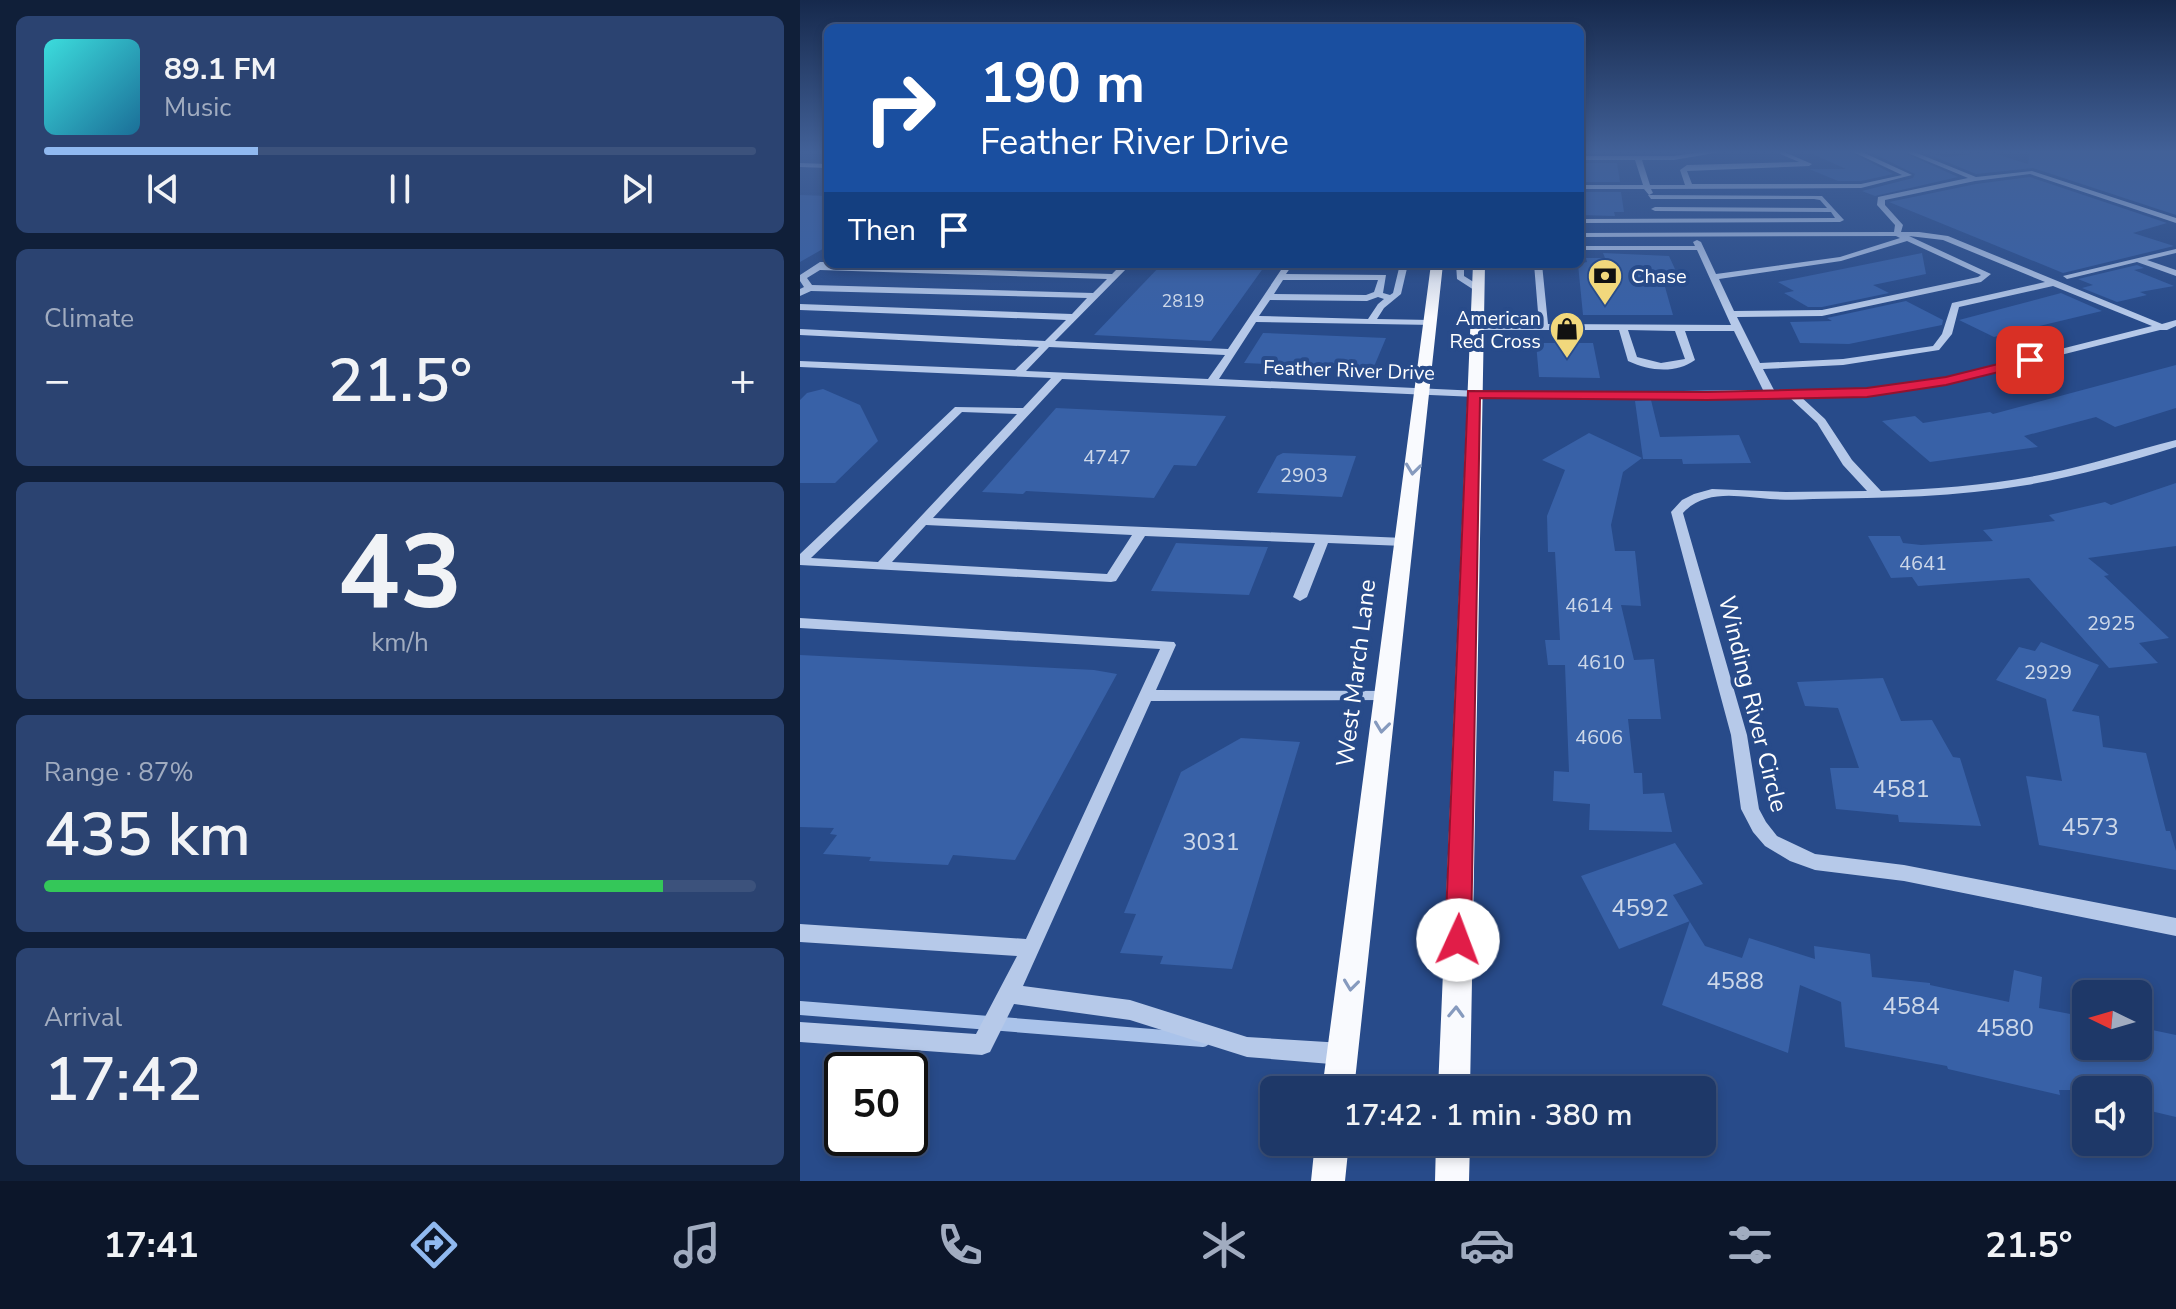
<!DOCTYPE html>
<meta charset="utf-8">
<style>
:root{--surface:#1e3868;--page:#2b4371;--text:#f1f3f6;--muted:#a1acc0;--line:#3c527c;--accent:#90b9f0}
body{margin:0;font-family:"Nunito Sans",sans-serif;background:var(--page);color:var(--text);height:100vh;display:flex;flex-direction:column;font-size:30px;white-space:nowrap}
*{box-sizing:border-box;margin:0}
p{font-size:26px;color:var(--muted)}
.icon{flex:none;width:44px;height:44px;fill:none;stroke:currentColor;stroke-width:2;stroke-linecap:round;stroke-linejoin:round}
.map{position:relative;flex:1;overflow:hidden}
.side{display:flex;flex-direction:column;gap:16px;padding:16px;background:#101f39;width:800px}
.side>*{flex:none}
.hud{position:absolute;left:24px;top:24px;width:760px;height:244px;border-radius:12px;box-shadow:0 4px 12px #0003,0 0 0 2px var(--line);background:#1a4fa0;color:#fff;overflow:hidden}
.needle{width:52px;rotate:275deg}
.controls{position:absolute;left:1272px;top:980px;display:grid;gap:16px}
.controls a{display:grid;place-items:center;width:80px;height:80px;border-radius:12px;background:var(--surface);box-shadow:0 4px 12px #0003,0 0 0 2px var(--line);font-size:40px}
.speed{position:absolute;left:24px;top:1052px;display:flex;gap:16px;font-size:40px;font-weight:700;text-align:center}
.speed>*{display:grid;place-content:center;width:104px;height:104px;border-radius:50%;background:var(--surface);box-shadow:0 4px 12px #0003,0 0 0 2px var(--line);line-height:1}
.speed .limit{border:4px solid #111;border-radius:12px;background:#fff;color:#111}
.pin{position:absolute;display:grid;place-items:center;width:68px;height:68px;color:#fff;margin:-34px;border-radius:16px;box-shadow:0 4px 12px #0006}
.me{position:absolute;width:88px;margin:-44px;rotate:2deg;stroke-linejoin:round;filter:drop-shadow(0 0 6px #0008)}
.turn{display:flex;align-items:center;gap:28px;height:168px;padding:0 24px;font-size:36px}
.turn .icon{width:104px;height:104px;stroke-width:2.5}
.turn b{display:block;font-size:56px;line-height:68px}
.then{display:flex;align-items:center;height:76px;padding:0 24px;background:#0003;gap:16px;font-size:30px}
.big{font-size:60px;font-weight:600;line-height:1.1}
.side .widget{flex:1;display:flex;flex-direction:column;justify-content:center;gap:12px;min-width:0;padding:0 28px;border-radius:12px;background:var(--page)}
.side .dial{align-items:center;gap:0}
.dial b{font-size:104px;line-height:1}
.song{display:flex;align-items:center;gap:24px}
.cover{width:96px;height:96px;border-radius:12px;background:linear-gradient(135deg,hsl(180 70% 55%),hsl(200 70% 35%))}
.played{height:8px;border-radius:4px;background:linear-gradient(90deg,var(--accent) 30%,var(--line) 30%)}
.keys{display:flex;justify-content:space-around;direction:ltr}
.heat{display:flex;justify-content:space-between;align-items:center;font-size:44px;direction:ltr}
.charge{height:12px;border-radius:6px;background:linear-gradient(90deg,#34c759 87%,var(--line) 0)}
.trip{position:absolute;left:460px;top:1076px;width:456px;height:80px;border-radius:12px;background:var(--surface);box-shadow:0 4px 12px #0003,0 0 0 2px var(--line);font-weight:600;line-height:80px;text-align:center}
.menu{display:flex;height:128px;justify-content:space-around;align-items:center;background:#0c162a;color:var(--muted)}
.menu .icon{width:56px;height:56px}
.menu .current{color:var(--accent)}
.menu b{font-size:36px;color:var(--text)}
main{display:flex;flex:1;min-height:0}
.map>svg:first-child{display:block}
</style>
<main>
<section class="side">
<div class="widget">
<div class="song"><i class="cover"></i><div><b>89.1 FM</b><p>Music</p></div></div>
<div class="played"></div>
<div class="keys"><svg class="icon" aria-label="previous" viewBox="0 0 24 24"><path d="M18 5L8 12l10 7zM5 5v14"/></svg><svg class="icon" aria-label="pause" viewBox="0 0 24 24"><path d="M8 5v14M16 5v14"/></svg><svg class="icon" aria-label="next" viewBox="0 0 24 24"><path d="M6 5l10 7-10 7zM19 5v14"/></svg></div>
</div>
<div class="widget"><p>Climate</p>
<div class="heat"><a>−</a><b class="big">21.5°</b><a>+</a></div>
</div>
<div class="widget dial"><b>43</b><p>km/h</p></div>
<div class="widget"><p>Range · 87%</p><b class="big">435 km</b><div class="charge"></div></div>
<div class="widget"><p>Arrival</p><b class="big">17:42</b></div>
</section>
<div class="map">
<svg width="1376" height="1181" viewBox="0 0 1376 1181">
<rect width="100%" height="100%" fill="#284b8a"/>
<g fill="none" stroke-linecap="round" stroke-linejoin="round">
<path stroke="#aac3ea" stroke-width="14" d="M0,1008L403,1040"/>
</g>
<path fill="#3861a7" d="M1006,151H1048L1093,174L1061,181H1038L1009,169H1046Z
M1068,151H1100L1158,177L1075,196L1062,191L1113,178L1115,174Z
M1120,151L1146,157L1190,152L1228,164L1230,151H1376V215L1233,168L1176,174Z
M780,163H817L820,182H780Z
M1230,177L1367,223L1333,233L1374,246L1263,273L1089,202L1176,184Z
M780,192H821L824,212H814L815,216L780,215Z
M0,195L28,196V246L0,262Z
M803,253L869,256L880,280H863L873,315H783L778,264L787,262L786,258H805Z
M1122,253L1126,274L1073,285L1089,293L1022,307H1008L984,293L994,291L978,282Z
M362,264H391L464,267L411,341L294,335Z
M1337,265L1344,268L1334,270L1374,286L1340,292L1347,295L1317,302L1282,288L1293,285L1278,279Z
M1261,293L1302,311L1194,337L1159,320Z
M1106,301L1143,320L1142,325L1049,344L1000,343L990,322L1032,321L1027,318Z
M463,333L586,338L573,369L444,363Z
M736,343H793L800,378L739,377Z
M1376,365V408L1315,427L1296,417L1224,436L1238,447L1130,462L1082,421L1115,416L1123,423L1190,412L1193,414Z
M23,389L60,405L78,441L35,483H0V400L7,393Z
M851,400L860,437L939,435L951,463L883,464L882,459H843L835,401Z
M256,408L426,416L396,466L374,465L354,498L226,491L223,494L182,492Z
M789,433L842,458L823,472L811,525L815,551H835L841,606L821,605L834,660L854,659L861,719H828L834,773H842L843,794L864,793L872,832L789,830L790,804L753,801L754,771L769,772L765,665H748L745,640H760L755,552H748L747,516L765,470L742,460Z
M483,453L556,456L542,497L457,493L477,456Z
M1376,483V546L1288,558L1309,575L1304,576L1369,638L1339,643L1358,663L1309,668L1229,578L1118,586L1112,577L1091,578L1068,536H1100L1103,543L1121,545L1193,541L1183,530L1255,521L1249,515L1305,502L1311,505Z
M376,543L438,546L468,547L449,595L351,591Z
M1241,642L1299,665L1272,711L1299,716L1303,747L1346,753L1366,831H1370L1376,851V870L1239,845L1226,776L1262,781L1246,699L1196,680L1219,647L1235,651Z
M0,655L294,670L317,674L215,860L153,855L148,865L69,861L71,857L23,854L37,835L30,834L34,828L0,827Z
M1083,678L1101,721L1132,720L1153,757L1160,758L1181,826L1099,822L1098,815L1036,809L1030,768H1059L1038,708L1005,706L997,682Z
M441,738L500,742L432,969L360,964L363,956L320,953L336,914L324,913L381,772Z
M875,843L903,884L873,895L905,946L942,958L949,938L1015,959L1014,946L1070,954L1072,977L1130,983V985L1209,1002L1214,970L1242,977L1239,1008L1286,1017V1046H1338V1027L1376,1035V1117L1338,1108V1090H1259L1260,1095L1148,1069L1147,1066L1045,1047L1041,1002L1000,985L988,1053L862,1005L890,921L819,949L781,876Z"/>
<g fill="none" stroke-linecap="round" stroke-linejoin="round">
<path fill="#b6c9e9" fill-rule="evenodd" d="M908,151H926L874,160H842L850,185H885L880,170L887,165L999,162L973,151H982L1012,164L1009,166L887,171L892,184H1061L1102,175L1051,151H1060L1112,175L1061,188L851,189L853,193L849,195L844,189H780V185H843L835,160H780V156H874Z
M1103,151H1112L1176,177L1232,171L1376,218V223L1230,174L1175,181L1085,200V205L1103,225L1101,232H1119L1148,236L1362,324L1376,320V326L1367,330H1360L1146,384L1067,395L1000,396L1025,419L1052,460L1081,491C1136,489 1191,485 1245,474C1290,465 1332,451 1376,440V447C1327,462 1278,476 1227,485C1157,497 1085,498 1013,499C999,500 985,500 970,499C941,497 906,488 883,513L947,735L959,809L966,822L977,836L1015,854L1104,865L1376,918V936L1104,881L1015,870L990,861L965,846L953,832L941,809L931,735L871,512L882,500L894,494L912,489L986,492L1067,491L1043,465L1017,423L988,396L971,398L967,396L722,399L262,379L133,518L604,538L611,542L604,546L528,543L507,597L500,601L493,597L515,543L345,536L316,581L311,582L0,565V554L155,407L223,408L251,378L0,367V361L215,370L239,347L0,335V329L245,341L266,320L0,310V304L272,314L287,298L11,291L0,296V289L4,287L0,281V275L20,262H26L27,265L312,274L322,264H331L255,341L428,349L485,264H493L486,274L586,275L583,293L590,295L593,293L600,264H608L601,294L584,308L577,319L631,320L634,321V325L456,322L419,379L722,393L963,390L934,331H885L895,360C876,374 849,371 828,361L819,330H677L672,327L677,324H739L734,264H742L748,324L931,325L897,250H780V246H895L893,242L897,240L901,242L916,274L1040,257L1100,238L1096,236L780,237V233L1094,232L1095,225L1077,205L1078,197L1168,178ZM1109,236L1143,240L1245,282L1152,303L1142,334L1133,346L1043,359L960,363L937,317L1022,316L1181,282L1191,274ZM1107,241L1181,275L1178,277L1022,310L934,311L919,279L1041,261ZM20,270L307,279L293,293L12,285L7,278ZM483,280H578L574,292L566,295L474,294ZM1253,286L1352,326L1146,378L1067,389L974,390L963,369L1043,365L1139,350L1152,334L1159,307ZM578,297L584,299L578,304L568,319L459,316L470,300L567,301ZM828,330L875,331L885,359L861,363L837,357ZM249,347L425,355L408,379L226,371ZM162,412L217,414L78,562L11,558ZM126,525L332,535L307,574L92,562Z
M0,163L28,164V168L0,167Z
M848,195L1022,196L1044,220L1040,222L780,223V219L1035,218L1031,212L855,211L851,209L855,207L1027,208L1020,200L1014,199H851Z
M1376,249V253L1347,260L1376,270V276L1337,262L1267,279L1263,276Z
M656,264H664V276L680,286V290H674L657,279Z
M0,618L374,642L376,645L356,690L592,691L594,695L592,699L586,700L351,701L223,986L330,1000L447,1037L543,1043L551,1047L554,1054L551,1061L543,1065L447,1057L330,1020L214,1004L190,1052L182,1055L0,1042V1022L176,1034L217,956L0,942V924L226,939L360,649L0,628Z"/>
<path fill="#f9fafe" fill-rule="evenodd" d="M631,264H643L554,1090H522Z
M673,264H685L670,1090H638Z
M515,1142H549L545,1181H511Z
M636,1142H670L669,1181H635Z"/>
</g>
<defs><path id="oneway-chevron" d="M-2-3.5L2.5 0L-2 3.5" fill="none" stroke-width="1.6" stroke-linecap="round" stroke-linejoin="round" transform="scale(2)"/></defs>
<g stroke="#869abe">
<use href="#oneway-chevron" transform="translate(613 469) rotate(97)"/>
<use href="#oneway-chevron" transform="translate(582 727) rotate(97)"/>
<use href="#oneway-chevron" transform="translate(551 985) rotate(97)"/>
<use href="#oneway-chevron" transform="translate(656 1012) rotate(-88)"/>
</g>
<linearGradient id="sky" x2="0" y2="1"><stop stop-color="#16294c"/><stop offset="0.48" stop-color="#426198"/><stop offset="1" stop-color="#426198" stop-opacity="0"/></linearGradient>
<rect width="1376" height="317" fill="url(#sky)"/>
<path fill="#e11d48" stroke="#92132f" stroke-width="2" d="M1230,356L1237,360L1235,363L1146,385L1067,397L907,400L680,398L671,940L668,948L658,952L649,948L645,940L668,391L907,392L1067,388L1146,377Z"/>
<defs>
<symbol id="bank-pin" viewBox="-11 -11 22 30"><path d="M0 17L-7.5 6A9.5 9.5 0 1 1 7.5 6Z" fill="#f1d87c" stroke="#284b8a"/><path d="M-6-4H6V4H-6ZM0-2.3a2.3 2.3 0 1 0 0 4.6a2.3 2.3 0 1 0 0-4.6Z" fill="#111"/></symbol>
<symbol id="shop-pin" viewBox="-11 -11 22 30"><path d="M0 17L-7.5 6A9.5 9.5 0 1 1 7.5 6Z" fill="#f1d87c" stroke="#284b8a"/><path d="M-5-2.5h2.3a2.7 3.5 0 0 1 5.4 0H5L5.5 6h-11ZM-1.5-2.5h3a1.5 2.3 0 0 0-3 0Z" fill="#111"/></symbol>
</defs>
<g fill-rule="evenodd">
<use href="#bank-pin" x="785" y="256" width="40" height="54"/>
<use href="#shop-pin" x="747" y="309" width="40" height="54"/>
</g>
<g text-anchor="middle" stroke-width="8" stroke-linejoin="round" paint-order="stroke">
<g font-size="18" fill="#cdd8e9">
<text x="383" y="307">2819</text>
</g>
<g font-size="20" fill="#fff" stroke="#284b8a" text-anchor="start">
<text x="831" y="283">Chase</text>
<text x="741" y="325" text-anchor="end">American<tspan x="741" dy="23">Red Cross</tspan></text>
</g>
<g font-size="20" fill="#fff" stroke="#284b8a">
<text transform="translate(549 370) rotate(2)" y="7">Feather River Drive</text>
</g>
<g font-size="20" fill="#cdd8e9">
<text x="307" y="464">4747</text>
<text x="504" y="482">2903</text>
<text x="1123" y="570">4641</text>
<text x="789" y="612">4614</text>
<text x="1311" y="630">2925</text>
<text x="801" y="669">4610</text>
<text x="1248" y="679">2929</text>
<text x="799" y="744">4606</text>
</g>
<g font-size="24" fill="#fff" stroke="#284b8a">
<text transform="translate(556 673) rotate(-83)" y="8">West March Lane</text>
<text transform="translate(953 704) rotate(76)" y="8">Winding River Circle</text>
</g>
<g font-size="24" fill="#cdd8e9">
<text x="1101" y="797">4581</text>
<text x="1290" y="835">4573</text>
<text x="411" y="850">3031</text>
<text x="840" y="916">4592</text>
<text x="935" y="989">4588</text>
<text x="1111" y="1014">4584</text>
<text x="1205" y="1036">4580</text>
</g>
</g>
</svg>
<div class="controls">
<a><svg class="needle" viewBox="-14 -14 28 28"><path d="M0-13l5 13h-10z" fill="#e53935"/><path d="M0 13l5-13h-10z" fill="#a1acc0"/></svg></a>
<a><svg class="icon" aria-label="sound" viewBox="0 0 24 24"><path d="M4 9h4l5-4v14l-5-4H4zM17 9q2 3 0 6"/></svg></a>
</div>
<div class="speed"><div class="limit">50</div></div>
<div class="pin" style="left:1230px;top:360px;background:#d93025"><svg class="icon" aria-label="arrive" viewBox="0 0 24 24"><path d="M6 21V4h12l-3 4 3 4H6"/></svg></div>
<svg class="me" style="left:658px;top:940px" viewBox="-20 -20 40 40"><circle r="19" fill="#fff"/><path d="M0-13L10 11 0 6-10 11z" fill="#e11d48"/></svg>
<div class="trip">17:42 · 1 min · 380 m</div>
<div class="hud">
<div class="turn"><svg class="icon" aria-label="right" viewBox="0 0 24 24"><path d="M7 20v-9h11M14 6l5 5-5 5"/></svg><div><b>190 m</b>Feather River Drive</div></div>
<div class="then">Then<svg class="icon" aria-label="arrive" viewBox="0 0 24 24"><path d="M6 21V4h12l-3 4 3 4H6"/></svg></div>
</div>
</div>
</main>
<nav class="menu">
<b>17:41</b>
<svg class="icon current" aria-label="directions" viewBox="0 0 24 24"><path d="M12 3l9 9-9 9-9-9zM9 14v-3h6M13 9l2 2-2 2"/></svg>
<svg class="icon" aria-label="music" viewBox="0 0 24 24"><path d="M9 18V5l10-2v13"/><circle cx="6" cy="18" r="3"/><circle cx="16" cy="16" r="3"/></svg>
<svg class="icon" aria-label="phone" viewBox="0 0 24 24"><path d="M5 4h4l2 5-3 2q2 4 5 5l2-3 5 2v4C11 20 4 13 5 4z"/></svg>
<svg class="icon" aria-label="climate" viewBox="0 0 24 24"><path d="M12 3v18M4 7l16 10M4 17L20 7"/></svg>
<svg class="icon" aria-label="car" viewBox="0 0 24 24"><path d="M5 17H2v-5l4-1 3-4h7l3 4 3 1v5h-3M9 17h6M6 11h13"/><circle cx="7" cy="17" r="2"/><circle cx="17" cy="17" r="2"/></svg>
<svg class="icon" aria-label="filters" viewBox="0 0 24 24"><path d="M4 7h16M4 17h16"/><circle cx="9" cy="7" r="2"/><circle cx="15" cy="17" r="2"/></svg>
<b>21.5°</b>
</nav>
